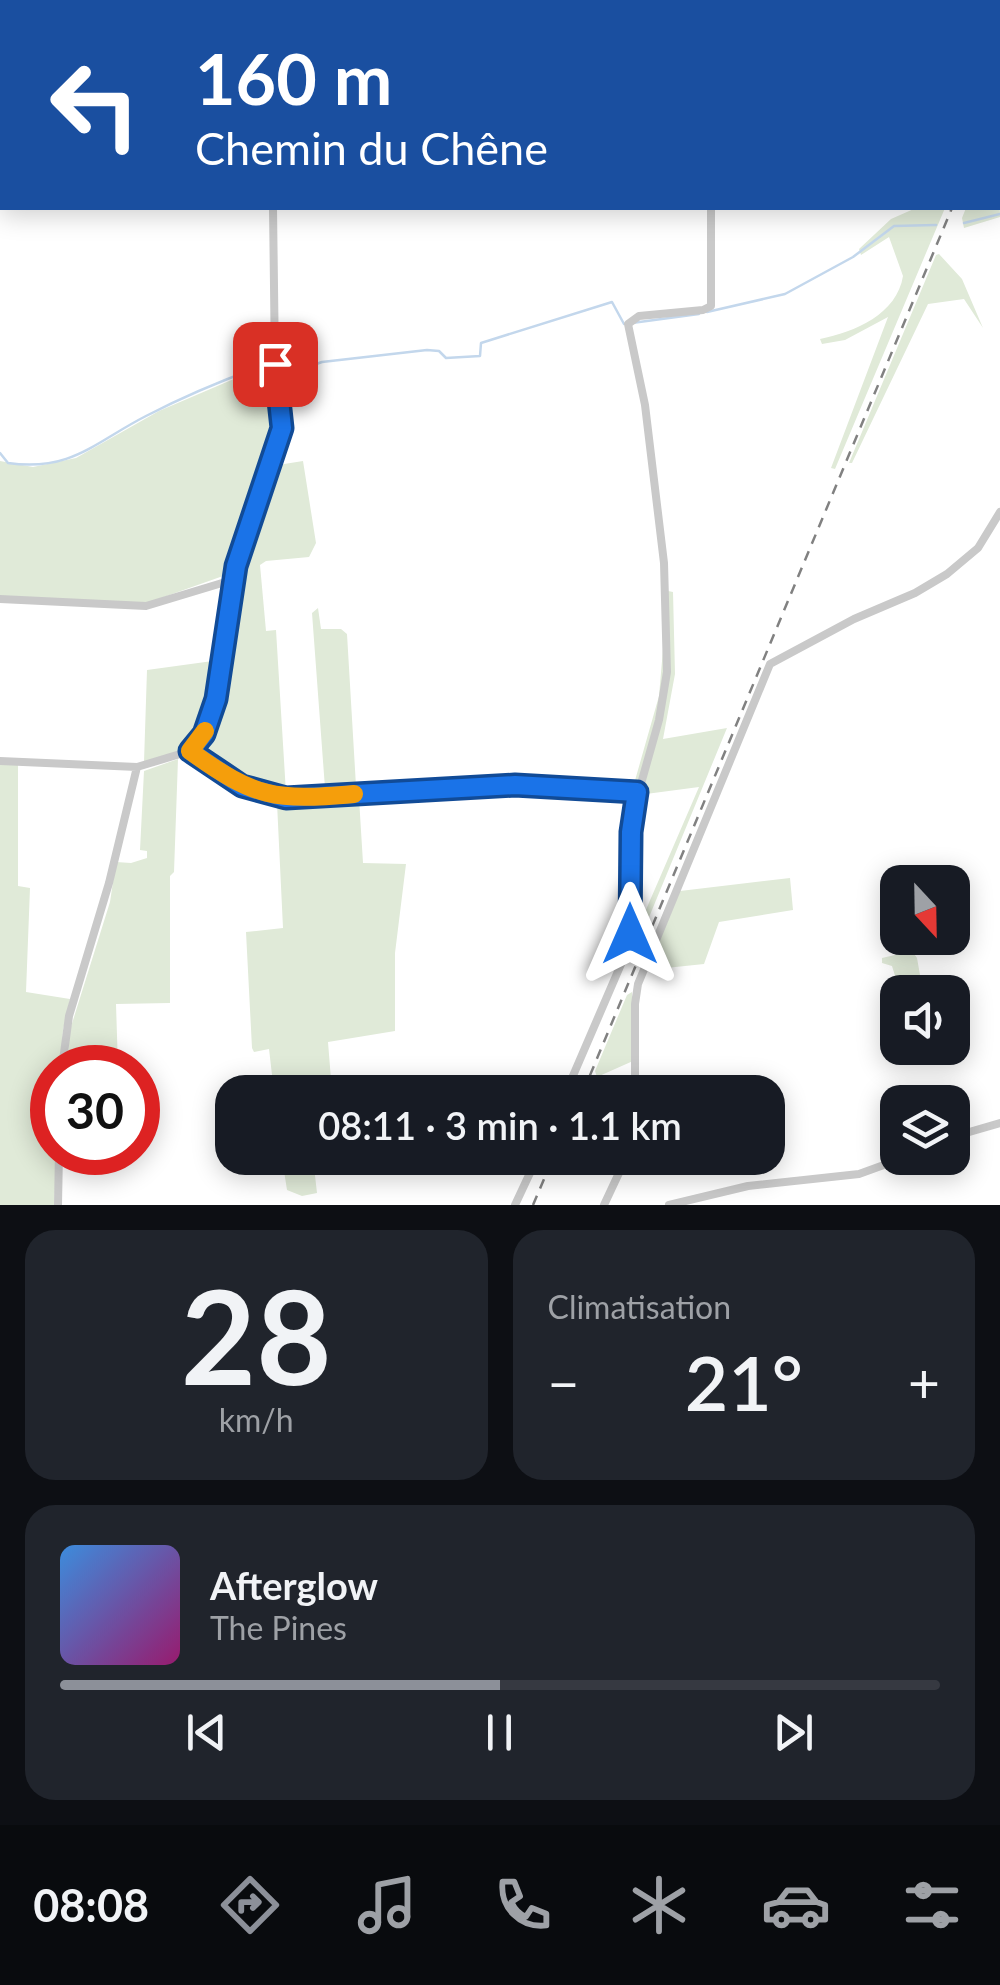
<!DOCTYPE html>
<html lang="fr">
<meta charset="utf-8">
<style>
:root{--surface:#171b24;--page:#20242c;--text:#f1f3f6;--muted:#9ea1a6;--line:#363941;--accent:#8c9099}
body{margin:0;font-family:Lato,sans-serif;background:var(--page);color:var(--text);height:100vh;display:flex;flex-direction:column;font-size:38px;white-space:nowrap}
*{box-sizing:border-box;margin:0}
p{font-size:32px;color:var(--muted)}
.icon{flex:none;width:55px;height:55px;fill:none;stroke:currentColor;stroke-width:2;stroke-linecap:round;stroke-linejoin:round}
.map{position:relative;height:1205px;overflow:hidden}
.drawer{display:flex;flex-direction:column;gap:25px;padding:25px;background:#0d0f14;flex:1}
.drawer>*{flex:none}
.top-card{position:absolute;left:0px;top:0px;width:1000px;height:210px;box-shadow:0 5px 25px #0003;background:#1a4fa0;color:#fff;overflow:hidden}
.needle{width:65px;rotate:158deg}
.controls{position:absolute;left:880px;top:865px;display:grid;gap:20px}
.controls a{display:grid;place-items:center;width:90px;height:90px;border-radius:20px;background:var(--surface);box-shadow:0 5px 25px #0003;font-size:50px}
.speed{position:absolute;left:30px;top:1045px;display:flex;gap:20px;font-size:50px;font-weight:700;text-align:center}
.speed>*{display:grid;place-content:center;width:130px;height:130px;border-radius:50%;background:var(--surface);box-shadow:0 5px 25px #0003;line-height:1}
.speed .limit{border:15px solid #d22;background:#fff;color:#111}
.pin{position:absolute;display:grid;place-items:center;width:85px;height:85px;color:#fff;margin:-42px;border-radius:20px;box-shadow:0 5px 15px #0006}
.me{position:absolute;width:110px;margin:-55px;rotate:0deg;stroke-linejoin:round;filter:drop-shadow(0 0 8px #0008)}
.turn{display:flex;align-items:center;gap:35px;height:210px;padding:0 30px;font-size:45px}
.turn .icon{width:130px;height:130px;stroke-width:2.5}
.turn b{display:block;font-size:70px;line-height:85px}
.big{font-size:75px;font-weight:600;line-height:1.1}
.drawer .tile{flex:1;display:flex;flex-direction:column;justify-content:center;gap:15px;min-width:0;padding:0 35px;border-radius:30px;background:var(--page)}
.drawer .dial{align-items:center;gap:0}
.dial b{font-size:130px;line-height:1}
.song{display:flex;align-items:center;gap:30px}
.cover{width:120px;height:120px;border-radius:15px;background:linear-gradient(135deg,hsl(210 70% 55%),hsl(320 70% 35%))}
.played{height:10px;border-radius:5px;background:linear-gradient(90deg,var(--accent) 50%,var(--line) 50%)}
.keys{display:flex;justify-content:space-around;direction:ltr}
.heat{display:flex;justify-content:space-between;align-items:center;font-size:55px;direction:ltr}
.drawer .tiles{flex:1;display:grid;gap:25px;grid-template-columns:1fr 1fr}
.tile:last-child{grid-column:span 2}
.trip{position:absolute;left:215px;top:1075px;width:570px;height:100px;border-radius:30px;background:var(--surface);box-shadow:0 5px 25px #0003;font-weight:600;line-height:100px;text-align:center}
.dock{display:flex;height:160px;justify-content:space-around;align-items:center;background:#090b0e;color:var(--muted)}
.dock .icon{width:70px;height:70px}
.dock .current{color:var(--accent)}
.dock b{font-size:45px;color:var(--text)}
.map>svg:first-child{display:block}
</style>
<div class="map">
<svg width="1000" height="1205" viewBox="0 0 1000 1205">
<rect width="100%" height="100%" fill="#fff"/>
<path fill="#e0ead8" d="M998,149L1000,217L964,228L962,218L966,208H998Z
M916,208H945L835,469L831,468L888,317L845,340L822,344L820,339C855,332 897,314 903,276L889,237L861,255L859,249L891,219Z
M939,254L962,279L983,328L964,299L928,304L852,463H849L936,255Z
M262,367L275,374L279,431L228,571L223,576L147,603L0,596V461L33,467L76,458L159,411Z
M281,386L293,395L290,432L278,465L303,461L316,543L309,557L266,561L260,565L266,631L276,630L286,793H309L325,788L312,613L318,608L321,629H341L347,634L356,786L364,790L280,795L247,786L202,757C200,744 210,732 214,720C232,669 233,613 239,560L245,558L241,556L285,428Z
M668,591L673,592L675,674L663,739L727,728L645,927L641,925L645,912L699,787L646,794L639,818L637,923L633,919L634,817L642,787L634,784L659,696Z
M220,660C215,688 212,735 184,749C172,755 157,758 144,762L147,670Z
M178,759L174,872L170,876V1003L116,1004L118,1067L68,1068L69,1033L110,902L116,862L131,863L147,858V851L140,850L144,771Z
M18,764V886L30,888L26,992L70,999L63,1030L60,1067L52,1068V1152L57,1153L54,1205H0V765Z
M359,798L363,863L406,864L395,953V1031L328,1042L332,1092H274L269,1049L254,1052L252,1048L246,932L283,928L277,803L291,809L300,803L309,806Z
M790,878L793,910L719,922L704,964L647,970L680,891Z
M912,951L917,958L923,992H900L892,966L882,963V958Z
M632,992L633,1061L597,1077L595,1071L627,995Z
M282,1158H313L317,1193L302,1196L287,1190Z"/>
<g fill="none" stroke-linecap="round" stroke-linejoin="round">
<path stroke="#c3d7ec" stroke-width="2.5" d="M964,223L1000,214
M707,312L785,294L853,257L894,226L936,225
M632,323L699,314
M0,453L8,463C71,472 95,442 146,416C183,397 223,380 262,366C282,371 302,370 322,362L427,350L439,351L446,358L480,356L481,343L612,302L624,324"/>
<path stroke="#c9c9c9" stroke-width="8" d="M269,0V2
M706,0V2
M0,599L146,606L232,580
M190,751L242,786L286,798L515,785L637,792
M0,761L137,767L190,751L204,734L221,675L235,566L282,428L275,364L273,208
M62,1068L69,1016L109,883L137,767
M566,1092L628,948L633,812L659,720L667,672L664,563L645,405L628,324L639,316L703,310L711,306V208
M635,1092V1004L638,984L770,664L854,619L915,593L947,574L978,548L1000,512
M952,1137L1000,1123
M58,1205L59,1152
M515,1205L537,1158
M604,1205L626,1158
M669,1205L748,1186L859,1174L903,1158"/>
<path stroke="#818181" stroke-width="2.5" stroke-dasharray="10 8" stroke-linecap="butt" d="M998,100L1000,94
M583,1092L952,208
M533,1205L553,1158"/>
</g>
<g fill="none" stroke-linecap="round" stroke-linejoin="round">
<defs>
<path id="route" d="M275,364L282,428L236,566L216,699L204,734L190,751L242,786L286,798L515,785L637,792L631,832L630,934"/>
</defs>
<use href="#route" stroke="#114b97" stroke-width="25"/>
<use href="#route" stroke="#1a73e8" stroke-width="18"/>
<path stroke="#f59e0b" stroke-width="18" d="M205,731L190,751C255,798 275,801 354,794"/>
</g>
</svg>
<div class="controls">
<a><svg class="needle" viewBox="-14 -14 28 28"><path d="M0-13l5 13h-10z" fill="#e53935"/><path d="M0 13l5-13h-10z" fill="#9ea1a6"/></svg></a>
<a><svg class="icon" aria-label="sound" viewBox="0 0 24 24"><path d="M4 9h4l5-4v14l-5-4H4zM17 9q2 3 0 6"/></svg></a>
<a><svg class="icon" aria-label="layers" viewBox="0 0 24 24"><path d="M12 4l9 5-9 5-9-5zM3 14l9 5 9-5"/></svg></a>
</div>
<div class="speed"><div class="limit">30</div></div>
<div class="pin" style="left:275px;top:364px;background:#d93025"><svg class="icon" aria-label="arrive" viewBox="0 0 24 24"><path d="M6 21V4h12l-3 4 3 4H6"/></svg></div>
<svg class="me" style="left:630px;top:934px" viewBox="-20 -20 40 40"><path d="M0-17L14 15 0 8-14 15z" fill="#1a73e8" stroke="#fff" stroke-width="4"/></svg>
<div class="trip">08:11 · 3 min · 1.1 km</div>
<div class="top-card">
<div class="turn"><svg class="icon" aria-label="left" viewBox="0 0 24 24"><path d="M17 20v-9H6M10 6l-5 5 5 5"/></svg><div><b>160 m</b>Chemin du Chêne</div></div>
</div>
</div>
<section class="drawer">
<div class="tiles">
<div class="tile dial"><b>28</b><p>km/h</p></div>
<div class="tile"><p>Climatisation</p>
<div class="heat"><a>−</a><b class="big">21°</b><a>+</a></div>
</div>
<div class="tile">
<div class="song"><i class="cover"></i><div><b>Afterglow</b><p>The Pines</p></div></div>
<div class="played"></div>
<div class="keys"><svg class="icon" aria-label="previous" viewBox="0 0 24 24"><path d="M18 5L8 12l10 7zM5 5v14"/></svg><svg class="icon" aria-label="pause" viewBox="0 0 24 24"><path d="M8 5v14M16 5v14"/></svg><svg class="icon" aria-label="next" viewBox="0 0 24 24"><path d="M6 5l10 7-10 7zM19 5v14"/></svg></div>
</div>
</div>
</section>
<nav class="dock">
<b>08:08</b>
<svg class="icon current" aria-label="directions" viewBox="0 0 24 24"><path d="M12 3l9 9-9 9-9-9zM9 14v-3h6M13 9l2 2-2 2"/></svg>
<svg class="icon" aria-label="music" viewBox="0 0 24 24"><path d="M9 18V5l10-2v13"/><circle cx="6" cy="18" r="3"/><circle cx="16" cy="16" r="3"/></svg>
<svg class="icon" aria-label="phone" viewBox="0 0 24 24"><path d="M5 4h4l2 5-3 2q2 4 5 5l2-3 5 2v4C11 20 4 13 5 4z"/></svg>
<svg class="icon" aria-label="climate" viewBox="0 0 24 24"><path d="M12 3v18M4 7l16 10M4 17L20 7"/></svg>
<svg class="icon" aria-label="car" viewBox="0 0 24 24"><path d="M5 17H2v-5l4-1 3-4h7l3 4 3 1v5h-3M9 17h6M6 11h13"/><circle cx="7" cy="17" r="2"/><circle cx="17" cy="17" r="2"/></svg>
<svg class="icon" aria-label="filters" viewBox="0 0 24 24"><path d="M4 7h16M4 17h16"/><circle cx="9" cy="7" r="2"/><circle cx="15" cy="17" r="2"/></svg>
</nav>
